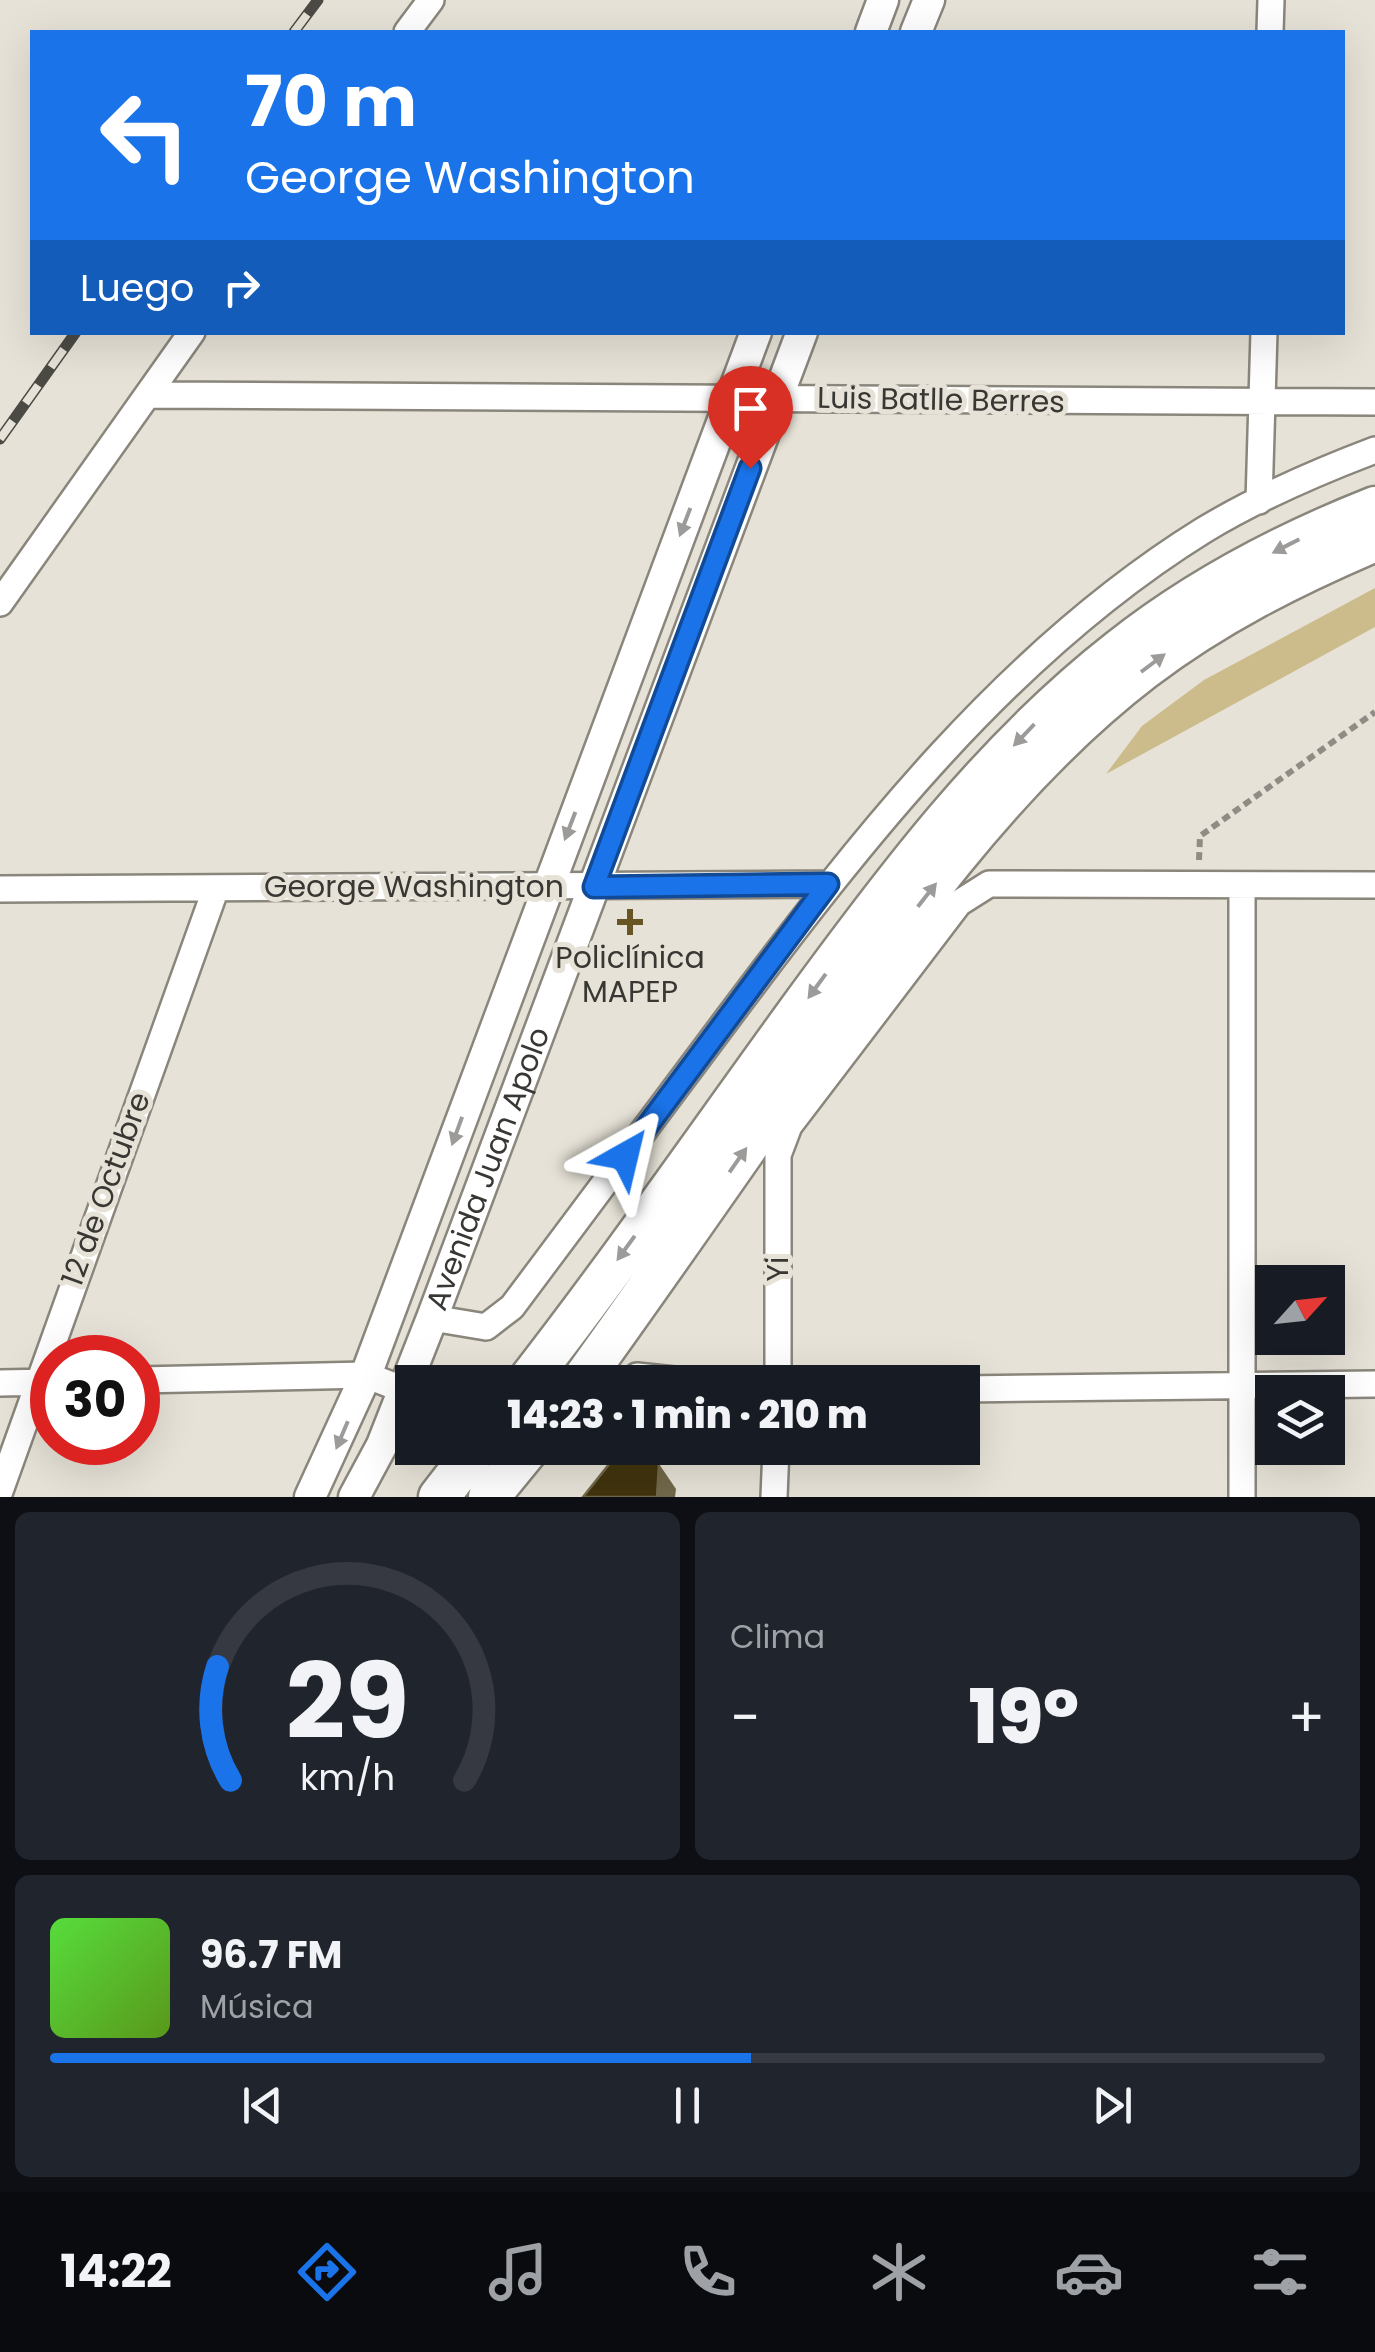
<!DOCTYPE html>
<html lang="es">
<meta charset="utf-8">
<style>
:root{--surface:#171b24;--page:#20242c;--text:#f1f3f6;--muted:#9ea1a6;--line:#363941;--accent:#1a73e8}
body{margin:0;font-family:Poppins,sans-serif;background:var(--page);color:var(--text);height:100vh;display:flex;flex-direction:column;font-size:38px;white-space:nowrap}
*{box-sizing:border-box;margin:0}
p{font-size:32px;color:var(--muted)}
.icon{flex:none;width:55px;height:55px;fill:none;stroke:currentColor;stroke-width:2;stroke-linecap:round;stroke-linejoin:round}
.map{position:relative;height:1497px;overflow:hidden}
.drawer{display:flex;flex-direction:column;gap:15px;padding:15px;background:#0d0f14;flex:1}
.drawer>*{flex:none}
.hud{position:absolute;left:30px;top:30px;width:1315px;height:305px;border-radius:0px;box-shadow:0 10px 40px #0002;background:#1a73e8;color:#fff;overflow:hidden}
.needle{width:65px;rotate:63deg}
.tools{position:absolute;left:1255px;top:1265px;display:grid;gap:20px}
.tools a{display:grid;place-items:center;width:90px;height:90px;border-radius:0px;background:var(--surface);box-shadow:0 10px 40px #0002;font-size:50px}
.speed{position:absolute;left:30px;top:1335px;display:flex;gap:20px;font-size:50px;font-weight:700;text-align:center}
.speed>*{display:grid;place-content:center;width:130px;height:130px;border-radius:50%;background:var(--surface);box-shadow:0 10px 40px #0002;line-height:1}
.speed .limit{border:15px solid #d22;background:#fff;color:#111}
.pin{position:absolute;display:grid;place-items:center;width:85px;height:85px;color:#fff;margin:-102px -42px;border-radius:50% 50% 50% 0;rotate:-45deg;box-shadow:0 0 10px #0007}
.pin .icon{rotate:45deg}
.me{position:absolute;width:110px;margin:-55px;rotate:37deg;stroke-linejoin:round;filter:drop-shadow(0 0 8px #0008)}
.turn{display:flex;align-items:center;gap:35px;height:210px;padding:0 50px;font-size:45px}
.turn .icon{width:130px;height:130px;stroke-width:2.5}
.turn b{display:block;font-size:70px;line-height:85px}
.then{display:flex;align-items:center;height:95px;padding:0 50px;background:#0003;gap:20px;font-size:38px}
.big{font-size:75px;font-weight:800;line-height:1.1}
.drawer .card{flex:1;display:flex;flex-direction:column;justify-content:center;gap:15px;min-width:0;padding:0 35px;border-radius:15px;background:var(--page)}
.drawer .dial{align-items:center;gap:0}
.dial svg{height:260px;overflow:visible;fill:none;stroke:var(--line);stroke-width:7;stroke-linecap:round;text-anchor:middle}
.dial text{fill:var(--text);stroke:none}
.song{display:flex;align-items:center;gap:30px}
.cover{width:120px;height:120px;border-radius:15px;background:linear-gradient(135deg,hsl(110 70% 55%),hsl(90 70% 35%))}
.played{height:10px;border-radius:5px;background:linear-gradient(90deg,var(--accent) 55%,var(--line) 55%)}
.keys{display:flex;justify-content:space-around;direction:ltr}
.heat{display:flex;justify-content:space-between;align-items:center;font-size:55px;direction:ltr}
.drawer .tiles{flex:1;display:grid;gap:15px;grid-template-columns:1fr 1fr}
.card:last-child{grid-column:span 2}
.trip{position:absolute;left:395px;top:1365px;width:585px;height:100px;border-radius:0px;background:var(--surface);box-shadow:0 10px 40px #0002;font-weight:800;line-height:100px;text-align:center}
.tab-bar{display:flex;height:160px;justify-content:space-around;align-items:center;background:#090b0e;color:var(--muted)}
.tab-bar .icon{width:70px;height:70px}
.tab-bar .selected{color:var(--accent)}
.tab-bar b{font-size:45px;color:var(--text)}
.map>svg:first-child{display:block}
</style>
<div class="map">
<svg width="1375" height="1497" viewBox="0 0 1375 1497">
<rect width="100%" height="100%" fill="#e6e2d7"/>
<path fill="#ccbb8b" d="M1375,588V627L1106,774L1142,726L1204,680Z"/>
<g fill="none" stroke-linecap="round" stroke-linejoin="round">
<defs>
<path id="minor" d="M407,32L431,0
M1270,32L1271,0
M148,395L1375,402
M1259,501L1264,332
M0,603L192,332
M0,889L828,884
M432,1318L486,1327L512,1307C583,1212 654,1117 725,1022C861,840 1007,652 1204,530C1257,498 1317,472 1375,450
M637,1376L693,1382
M138,1380L366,1375L404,1390
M778,1382V1155L789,1126L959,903L989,884L1375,885
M0,1383L50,1382
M962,1389L1375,1384
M0,1491L216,888
M774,1497L776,1448
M1242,1497V885"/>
<g id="tertiary">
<path d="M871,32L883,0"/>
<path d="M916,32L929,0"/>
<path d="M310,1497L366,1375L756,332"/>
<path id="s1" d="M354,1497L382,1445L432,1318L802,332"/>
</g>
<path id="trunk" d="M527,1382C621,1261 709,1134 799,1010C893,881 992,749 1119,650C1196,589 1284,543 1375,507
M581,1382C653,1282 724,1180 795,1078C896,931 1001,779 1143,670C1215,615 1293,576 1375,541
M439,1497L477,1448
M489,1497L529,1448"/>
</defs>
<use href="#minor" stroke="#8a867c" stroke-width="30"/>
<use href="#tertiary" stroke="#8a867c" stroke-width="35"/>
<use href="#trunk" stroke="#8a867c" stroke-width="45"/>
<path stroke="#8f8c85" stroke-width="6" stroke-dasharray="8 5" stroke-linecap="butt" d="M1199,860L1200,836L1375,712"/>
<use href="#minor" stroke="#fff" stroke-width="25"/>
<use href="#tertiary" stroke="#fff" stroke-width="30"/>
<use href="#trunk" stroke="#fff" stroke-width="40"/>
<defs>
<path id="rail" d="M294,32L318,0
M0,439L76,332"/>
</defs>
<use href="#rail" stroke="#4c4a45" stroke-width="11"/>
<use href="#rail" stroke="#e6e2d7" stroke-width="8" stroke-dasharray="22" stroke-linecap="butt"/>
</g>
<path fill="#72684a" d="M659,1464L676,1489L675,1497H657Z"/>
<path fill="#41340e" stroke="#72684a" stroke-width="2.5" d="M622,1448H642L659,1464L657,1497H583Z"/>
<defs><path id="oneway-solid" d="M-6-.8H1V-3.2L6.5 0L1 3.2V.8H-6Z" transform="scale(2.5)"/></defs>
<g fill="#9c9b99">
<use href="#oneway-solid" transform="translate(685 522) rotate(111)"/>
<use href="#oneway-solid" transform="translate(1286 546) rotate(153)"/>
<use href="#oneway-solid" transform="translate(1153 663) rotate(-37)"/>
<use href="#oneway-solid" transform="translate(1024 735) rotate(134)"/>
<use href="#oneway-solid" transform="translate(570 826) rotate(111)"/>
<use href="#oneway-solid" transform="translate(927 895) rotate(-52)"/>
<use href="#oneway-solid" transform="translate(817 986) rotate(126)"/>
<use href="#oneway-solid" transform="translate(457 1131) rotate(110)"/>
<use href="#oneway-solid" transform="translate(738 1160) rotate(-55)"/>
<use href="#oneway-solid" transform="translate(626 1248) rotate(126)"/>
<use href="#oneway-solid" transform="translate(342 1435) rotate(113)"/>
</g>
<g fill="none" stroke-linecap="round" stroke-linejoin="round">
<defs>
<path id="route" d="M625,1156L828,884L594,887L750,468"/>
</defs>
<use href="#route" stroke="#114b97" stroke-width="25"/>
<use href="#route" stroke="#1a73e8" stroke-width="18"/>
</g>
<path fill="#675523" stroke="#e6e2d7" stroke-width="4" d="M625 907h10v10h10v10h-10v10h-10v-10h-10v-10h10z"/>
<g text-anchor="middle" stroke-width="10" stroke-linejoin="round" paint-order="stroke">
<g font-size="30" fill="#393733" stroke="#e6e2d7">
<text transform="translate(941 400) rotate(1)" y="10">Luis Batlle Berres</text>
<text x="414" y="897">George Washington</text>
<text dy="10" stroke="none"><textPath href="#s1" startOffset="355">Avenida Juan Apolo</textPath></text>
<text transform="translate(106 1189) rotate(-70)" y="10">12 de Octubre</text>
<text transform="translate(778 1269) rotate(-90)" y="10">Yi</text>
</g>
<g font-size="30" fill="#393733" stroke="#e6e2d7">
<text x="630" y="968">Policlínica<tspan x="630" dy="34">MAPEP</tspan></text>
</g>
</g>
</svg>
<div class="tools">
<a><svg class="needle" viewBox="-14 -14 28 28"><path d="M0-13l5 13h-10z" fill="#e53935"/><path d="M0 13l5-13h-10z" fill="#9ea1a6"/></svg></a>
<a><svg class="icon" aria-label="layers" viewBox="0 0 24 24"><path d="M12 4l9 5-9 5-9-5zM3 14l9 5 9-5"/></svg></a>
</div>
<div class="speed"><div class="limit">30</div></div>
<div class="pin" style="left:750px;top:468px;background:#d93025"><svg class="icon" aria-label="arrive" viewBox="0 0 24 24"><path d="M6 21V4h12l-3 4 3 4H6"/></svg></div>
<svg class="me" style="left:625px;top:1156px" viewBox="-20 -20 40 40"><path d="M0-17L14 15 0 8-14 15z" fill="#1a73e8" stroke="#fff" stroke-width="4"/></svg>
<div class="trip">14:23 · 1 min · 210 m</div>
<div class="hud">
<div class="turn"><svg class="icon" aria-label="left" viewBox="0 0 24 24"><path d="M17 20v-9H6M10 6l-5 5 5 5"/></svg><div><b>70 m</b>George Washington</div></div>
<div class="then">Luego<svg class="icon" aria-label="right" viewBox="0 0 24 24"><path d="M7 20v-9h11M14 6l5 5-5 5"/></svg></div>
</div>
</div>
<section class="drawer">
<div class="tiles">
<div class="card dial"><svg viewBox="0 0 100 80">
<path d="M14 69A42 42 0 1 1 86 69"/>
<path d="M14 69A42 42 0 0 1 10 34" stroke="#1a73e8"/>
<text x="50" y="56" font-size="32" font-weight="700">29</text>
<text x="50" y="72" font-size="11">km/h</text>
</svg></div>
<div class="card"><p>Clima</p>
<div class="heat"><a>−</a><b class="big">19°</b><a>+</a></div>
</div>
<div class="card">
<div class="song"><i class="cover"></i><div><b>96.7 FM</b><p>Música</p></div></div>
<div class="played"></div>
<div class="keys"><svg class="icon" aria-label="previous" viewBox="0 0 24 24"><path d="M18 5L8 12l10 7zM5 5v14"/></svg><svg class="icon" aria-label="pause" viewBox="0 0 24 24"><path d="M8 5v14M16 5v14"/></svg><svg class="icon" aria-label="next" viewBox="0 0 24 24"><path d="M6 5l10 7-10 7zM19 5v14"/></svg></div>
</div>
</div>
</section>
<nav class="tab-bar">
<b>14:22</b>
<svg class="icon selected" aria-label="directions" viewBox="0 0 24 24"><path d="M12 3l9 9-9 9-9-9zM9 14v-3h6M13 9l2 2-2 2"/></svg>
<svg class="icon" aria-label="music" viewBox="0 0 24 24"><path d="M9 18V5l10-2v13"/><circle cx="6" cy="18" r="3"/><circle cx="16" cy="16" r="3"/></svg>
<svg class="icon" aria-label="phone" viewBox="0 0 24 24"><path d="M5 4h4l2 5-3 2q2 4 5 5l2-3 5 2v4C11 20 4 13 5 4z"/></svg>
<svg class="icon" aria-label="climate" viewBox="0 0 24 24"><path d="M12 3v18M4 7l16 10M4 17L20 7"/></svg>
<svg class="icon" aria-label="car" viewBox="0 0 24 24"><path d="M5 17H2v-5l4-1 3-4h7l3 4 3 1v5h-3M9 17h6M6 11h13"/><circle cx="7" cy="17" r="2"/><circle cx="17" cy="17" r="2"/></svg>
<svg class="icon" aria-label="filters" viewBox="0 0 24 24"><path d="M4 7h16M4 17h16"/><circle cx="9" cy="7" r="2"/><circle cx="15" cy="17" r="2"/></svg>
</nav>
